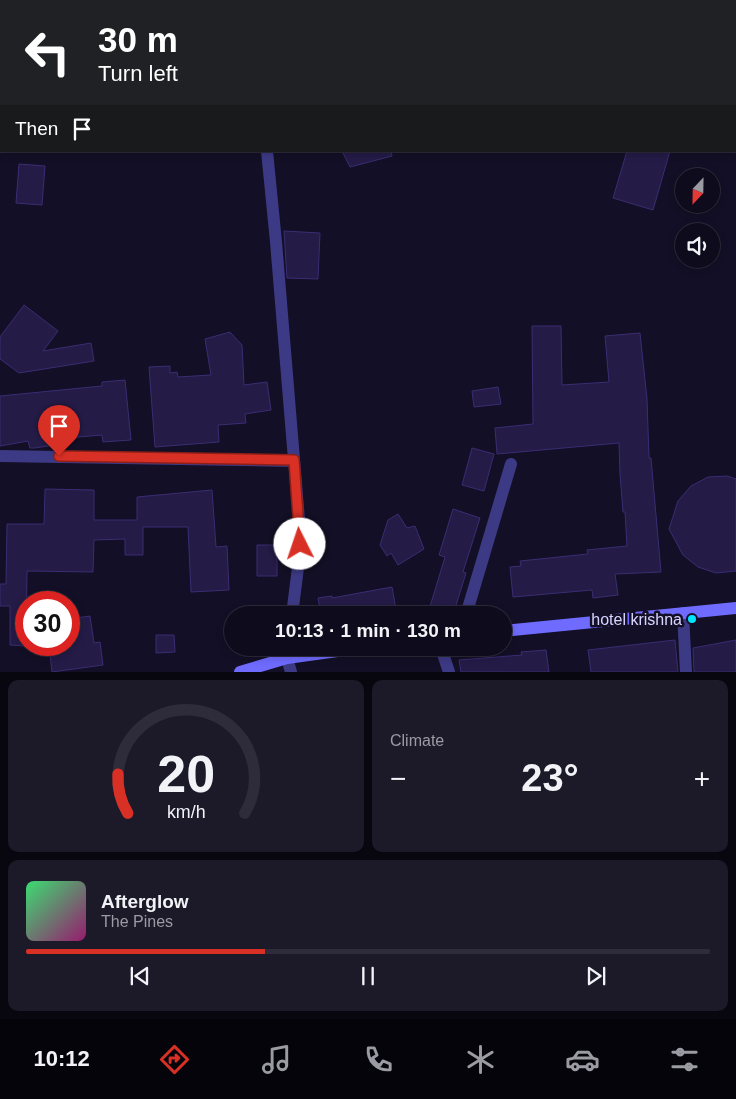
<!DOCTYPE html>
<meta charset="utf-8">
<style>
:root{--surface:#0e0b1c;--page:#1c1929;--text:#f1f3f6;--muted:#9b9ba3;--line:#2e2b3b;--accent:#d93025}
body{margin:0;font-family:Arial,sans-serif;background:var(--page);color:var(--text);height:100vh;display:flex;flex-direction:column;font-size:19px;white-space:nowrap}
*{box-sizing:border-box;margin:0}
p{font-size:16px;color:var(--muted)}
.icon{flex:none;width:28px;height:28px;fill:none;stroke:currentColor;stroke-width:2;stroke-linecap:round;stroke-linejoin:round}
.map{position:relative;height:672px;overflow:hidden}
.side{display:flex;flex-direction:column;gap:8px;padding:8px;background:#08060f;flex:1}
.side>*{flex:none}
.banner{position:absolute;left:0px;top:0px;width:736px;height:152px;box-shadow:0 2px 8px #0003,0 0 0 1px var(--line);background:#202124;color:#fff;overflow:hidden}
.needle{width:32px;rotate:202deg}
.tools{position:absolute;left:675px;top:168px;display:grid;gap:10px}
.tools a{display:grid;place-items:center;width:45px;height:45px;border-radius:50%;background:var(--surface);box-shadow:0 2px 8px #0003,0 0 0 1px var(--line);font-size:25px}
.speed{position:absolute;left:15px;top:591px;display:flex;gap:10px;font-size:25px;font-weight:700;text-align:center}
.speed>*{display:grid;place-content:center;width:65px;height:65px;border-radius:50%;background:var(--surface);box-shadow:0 2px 8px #0003,0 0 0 1px var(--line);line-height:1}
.speed .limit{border:8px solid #d22;background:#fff;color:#111}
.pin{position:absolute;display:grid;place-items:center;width:42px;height:42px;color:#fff;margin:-51px -21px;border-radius:50% 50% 50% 0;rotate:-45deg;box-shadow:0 0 5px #0007}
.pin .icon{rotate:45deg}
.me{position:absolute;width:55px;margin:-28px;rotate:356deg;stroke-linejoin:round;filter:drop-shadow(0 0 4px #0008)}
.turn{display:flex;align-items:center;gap:18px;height:105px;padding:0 15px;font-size:22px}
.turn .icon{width:65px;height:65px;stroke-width:2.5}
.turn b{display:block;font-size:35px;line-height:42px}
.then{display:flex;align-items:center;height:48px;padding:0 15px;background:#0003;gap:10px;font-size:19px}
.big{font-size:38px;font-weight:700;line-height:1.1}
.side .widget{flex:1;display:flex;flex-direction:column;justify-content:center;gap:8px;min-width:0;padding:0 18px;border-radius:10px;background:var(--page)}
.side .dial{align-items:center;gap:0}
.dial svg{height:130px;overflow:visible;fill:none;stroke:var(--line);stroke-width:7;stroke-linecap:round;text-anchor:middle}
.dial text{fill:var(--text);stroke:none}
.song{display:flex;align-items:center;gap:15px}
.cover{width:60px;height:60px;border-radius:8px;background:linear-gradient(135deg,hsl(140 70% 55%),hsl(320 70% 35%))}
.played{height:5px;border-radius:2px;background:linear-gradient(90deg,var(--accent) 35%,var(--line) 35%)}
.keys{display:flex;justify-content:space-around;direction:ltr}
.heat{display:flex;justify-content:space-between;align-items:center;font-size:28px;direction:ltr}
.side .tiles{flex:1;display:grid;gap:8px;grid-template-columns:1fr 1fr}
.widget:last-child{grid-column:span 2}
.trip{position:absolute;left:224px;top:606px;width:288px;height:50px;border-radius:25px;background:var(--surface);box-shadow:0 2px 8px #0003,0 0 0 1px var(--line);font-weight:700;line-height:50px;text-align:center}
.dock{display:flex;height:80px;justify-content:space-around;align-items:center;background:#06040b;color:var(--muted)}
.dock .icon{width:35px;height:35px}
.dock .current{color:var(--accent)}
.dock b{font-size:22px;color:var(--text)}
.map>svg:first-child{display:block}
</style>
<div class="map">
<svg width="736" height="672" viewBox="0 0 736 672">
<rect width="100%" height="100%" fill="#130f26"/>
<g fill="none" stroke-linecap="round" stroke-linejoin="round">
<path stroke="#0a1f44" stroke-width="16" d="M273,1L276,0
M0,75H1"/>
</g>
<path fill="#241b47" stroke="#3b2d73" d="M342,151H391L392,156L350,167Z
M627,151H670L653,210L613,198Z
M19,164L45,166L42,205L16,203Z
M284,231L320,233L318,279L287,278Z
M24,305L58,331L43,351L91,343L94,361L19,373L0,359V337Z
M532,326H561L562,385L609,382L605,336L640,333L647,399L649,458H651L661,572L615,574L618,595L593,598L592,590L513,597L510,567L521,566L520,561L588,554L587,550L627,546L625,512H623L620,474L619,443L497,454L495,428L533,424Z
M230,332L242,345L244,385L267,382L271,410L245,414L246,423L218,425L219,442L155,447L149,367L170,366V373L177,372L178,377L211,375L205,339Z
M125,380L131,440L103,442L102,435L66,438L67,443L35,448H30L28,441L0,446V396L102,386V382Z
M498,387L501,404L474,407L472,391Z
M472,448L494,454L484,491L462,485Z
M727,476L736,479V571L716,573L698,567L683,555L669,529L678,501L691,486L708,477Z
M45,489L94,490V520H137V497L212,490L216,547L227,546L229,590L191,592L188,527H143V555H125V539L94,540L93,572L27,571L26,646L10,645V606H0V584H6L7,524H44Z
M453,509L480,518L463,572L466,573L453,615H446L429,610L445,557L439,555Z
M398,514L407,528L415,526L424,549L398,565L391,553L387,556L380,545L388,520Z
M257,545H277V576H257Z
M392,587L397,615H321L318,598L332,596V598Z
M90,616L94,643L100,642L103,665L52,672L49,645H69V619Z
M156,635H174L175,652L156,653Z
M675,640L678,672H591L588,650Z
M736,640V672H694L693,648Z
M546,650L549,672H461L459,660L522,655L521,652Z"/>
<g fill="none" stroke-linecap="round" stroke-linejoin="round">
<path stroke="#3d3a85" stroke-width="12" d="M239,0V1
M267,151L276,242L301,544L292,615
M0,456L294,461
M683,613L686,672
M466,615L511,464
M288,648L287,658L291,672
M441,648L449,672"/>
<path stroke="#6f6bff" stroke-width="12" d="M502,631L736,608
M240,672L287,658L359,648"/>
</g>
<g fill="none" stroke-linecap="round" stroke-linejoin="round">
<defs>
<path id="route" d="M59,456L294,460L300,544"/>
</defs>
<use href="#route" stroke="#8d1f18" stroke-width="12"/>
<use href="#route" stroke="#d93025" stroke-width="9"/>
</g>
<circle fill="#00e5ff" stroke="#130f26" stroke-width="2" cx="692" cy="619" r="5"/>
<g text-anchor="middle" stroke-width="5" stroke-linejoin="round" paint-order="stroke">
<g font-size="16" fill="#d9d4ff" stroke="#130f26" text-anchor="end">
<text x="682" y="625">hotel krishna</text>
</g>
</g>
</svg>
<div class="tools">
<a><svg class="needle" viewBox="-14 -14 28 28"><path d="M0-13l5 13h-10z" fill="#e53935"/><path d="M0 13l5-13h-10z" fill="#9b9ba3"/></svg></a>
<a><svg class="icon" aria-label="sound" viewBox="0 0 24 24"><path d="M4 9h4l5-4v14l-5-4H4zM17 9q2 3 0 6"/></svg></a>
</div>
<div class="speed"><div class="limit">30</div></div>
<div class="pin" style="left:59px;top:456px;background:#d93025"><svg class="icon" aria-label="arrive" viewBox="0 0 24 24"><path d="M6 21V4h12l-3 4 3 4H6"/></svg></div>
<svg class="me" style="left:300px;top:544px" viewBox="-20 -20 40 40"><circle r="19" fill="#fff"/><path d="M0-13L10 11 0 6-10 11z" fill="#d93025"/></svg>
<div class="trip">10:13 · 1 min · 130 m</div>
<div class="banner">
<div class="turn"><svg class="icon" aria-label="left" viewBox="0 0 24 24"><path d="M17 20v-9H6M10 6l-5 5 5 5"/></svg><div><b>30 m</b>Turn left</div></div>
<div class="then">Then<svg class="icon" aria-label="arrive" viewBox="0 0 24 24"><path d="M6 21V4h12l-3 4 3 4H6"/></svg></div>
</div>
</div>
<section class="side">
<div class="tiles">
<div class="widget dial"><svg viewBox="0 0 100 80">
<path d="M14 69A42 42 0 1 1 86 69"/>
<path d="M14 69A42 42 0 0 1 8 45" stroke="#d93025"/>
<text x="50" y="56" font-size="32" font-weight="700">20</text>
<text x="50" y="72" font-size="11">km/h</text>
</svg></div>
<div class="widget"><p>Climate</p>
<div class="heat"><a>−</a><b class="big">23°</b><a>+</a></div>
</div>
<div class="widget">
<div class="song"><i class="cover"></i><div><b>Afterglow</b><p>The Pines</p></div></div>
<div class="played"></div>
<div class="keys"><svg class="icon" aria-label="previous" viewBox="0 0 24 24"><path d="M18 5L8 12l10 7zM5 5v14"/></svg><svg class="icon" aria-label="pause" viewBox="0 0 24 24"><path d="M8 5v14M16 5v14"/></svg><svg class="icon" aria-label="next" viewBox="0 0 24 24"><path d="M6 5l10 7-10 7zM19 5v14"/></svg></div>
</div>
</div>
</section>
<nav class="dock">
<b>10:12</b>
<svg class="icon current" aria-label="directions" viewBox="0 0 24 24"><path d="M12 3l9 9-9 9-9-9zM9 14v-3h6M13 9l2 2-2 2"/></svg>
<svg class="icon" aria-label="music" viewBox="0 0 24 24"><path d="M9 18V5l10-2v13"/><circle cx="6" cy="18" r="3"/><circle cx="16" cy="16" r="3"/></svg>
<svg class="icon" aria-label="phone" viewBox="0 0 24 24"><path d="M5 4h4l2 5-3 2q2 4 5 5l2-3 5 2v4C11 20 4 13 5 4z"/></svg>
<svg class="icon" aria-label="climate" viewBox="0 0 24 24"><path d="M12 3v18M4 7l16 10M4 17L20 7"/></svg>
<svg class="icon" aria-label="car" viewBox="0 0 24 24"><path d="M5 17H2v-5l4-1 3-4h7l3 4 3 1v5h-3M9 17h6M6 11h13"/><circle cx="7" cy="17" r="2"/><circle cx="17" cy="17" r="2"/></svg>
<svg class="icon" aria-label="filters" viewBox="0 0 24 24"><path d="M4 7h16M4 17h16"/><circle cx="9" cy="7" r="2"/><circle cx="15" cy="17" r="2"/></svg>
</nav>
